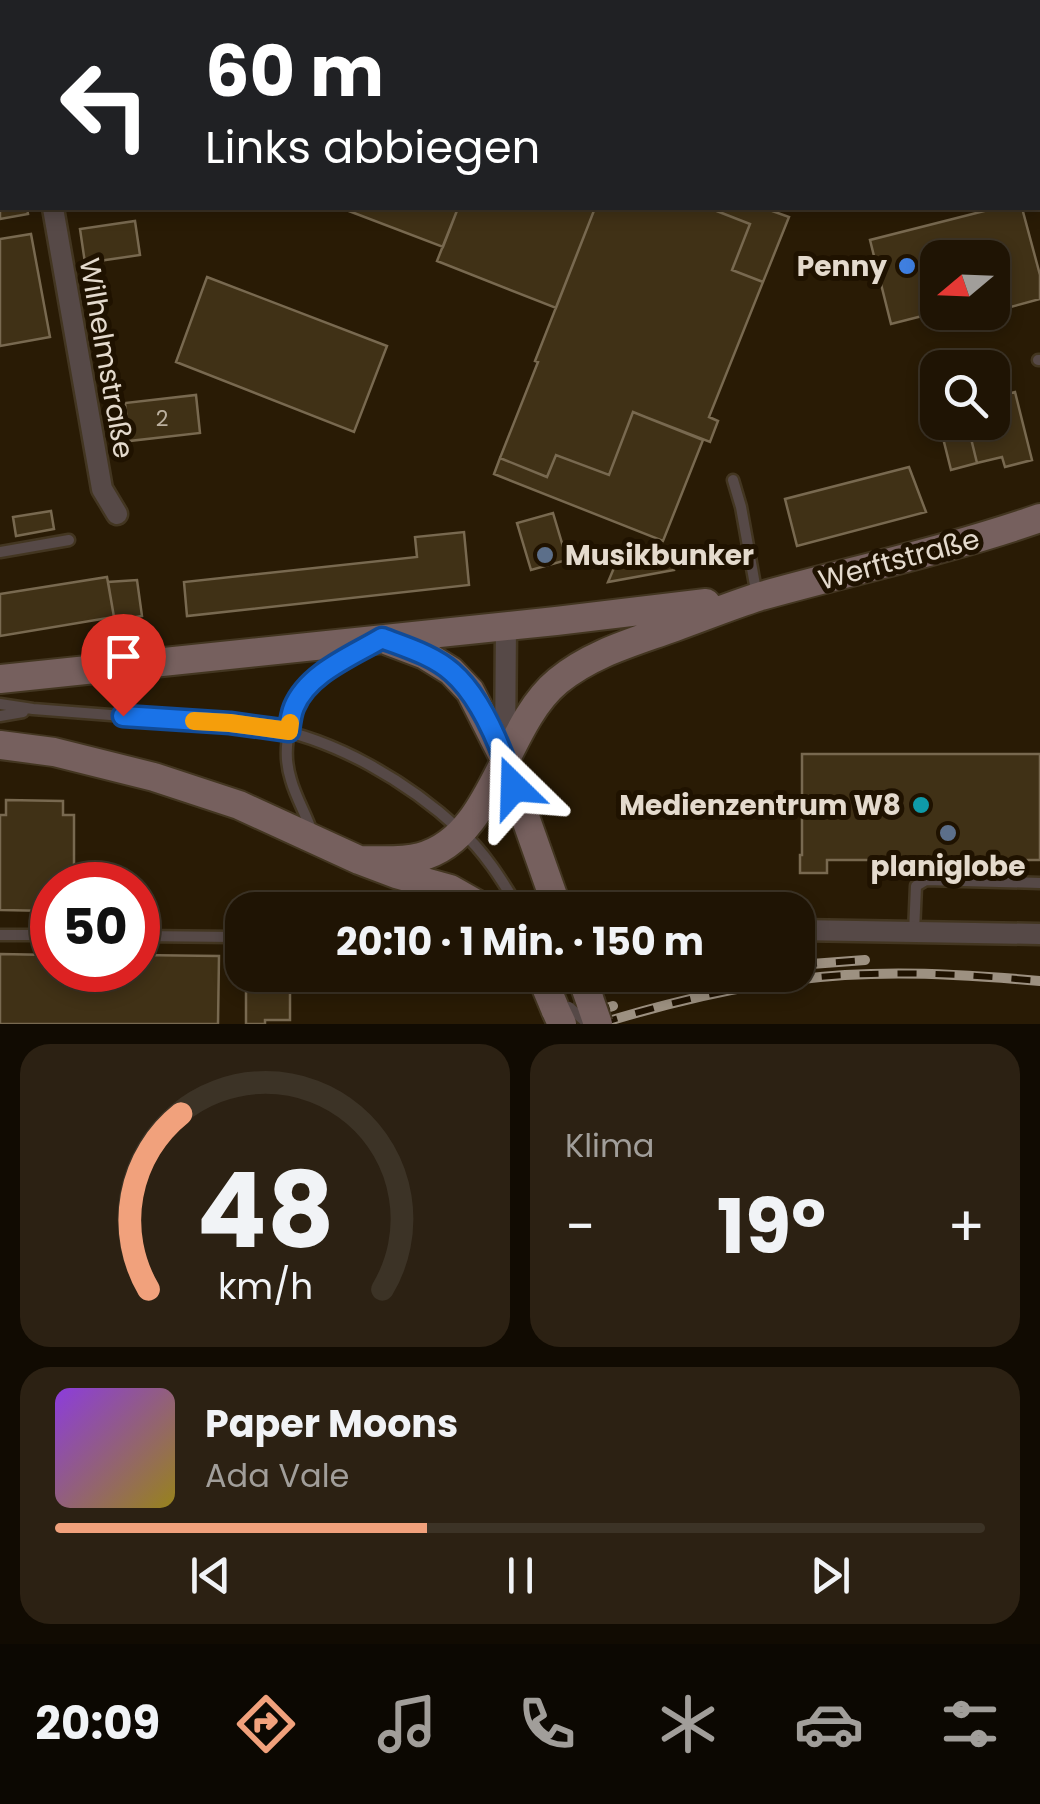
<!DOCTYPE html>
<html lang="de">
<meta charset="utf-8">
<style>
:root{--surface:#1f1404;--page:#2c2113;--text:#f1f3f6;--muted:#a19e9a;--line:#3c3326;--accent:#f1a17c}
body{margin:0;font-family:Poppins,sans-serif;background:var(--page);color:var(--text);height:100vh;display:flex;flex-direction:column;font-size:38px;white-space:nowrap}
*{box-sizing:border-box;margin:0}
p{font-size:32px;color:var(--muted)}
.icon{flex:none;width:55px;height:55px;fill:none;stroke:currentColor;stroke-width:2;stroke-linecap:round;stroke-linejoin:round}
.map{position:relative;height:1024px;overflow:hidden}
.sheet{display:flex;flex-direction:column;gap:20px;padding:20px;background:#110b02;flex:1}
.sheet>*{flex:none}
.top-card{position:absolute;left:0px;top:0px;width:1040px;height:210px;box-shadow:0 5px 15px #0003,0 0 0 2px var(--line);background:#202124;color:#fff;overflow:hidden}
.needle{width:65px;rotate:251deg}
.tools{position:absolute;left:920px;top:240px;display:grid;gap:20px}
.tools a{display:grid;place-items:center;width:90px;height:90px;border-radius:20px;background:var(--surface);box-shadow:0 5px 15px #0003,0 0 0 2px var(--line);font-size:50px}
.speed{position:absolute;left:30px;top:862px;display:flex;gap:20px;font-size:50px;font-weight:700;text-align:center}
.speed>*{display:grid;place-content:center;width:130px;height:130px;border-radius:50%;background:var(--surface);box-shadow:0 5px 15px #0003,0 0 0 2px var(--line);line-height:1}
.speed .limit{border:15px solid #d22;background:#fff;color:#111}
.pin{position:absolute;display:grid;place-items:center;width:85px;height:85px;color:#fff;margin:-102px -42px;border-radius:50% 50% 50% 0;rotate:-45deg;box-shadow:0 0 10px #0007}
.pin .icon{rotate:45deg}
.me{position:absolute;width:110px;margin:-55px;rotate:338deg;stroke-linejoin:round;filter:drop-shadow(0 0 8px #0008)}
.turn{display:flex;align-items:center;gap:35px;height:210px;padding:0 40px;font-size:45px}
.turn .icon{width:130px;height:130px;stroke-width:2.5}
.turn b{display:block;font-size:70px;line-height:85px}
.big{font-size:75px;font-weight:700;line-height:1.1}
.sheet .tile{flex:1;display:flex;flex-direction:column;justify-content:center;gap:15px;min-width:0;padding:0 35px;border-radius:30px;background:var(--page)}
.sheet .dial{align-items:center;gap:0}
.dial svg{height:260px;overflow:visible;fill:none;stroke:var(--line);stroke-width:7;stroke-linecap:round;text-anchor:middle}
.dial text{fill:var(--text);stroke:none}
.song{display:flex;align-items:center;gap:30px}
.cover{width:120px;height:120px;border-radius:15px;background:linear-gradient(135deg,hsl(270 70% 55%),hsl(50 70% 35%))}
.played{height:10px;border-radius:5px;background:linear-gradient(90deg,var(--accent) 40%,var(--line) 40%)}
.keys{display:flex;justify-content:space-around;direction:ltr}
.heat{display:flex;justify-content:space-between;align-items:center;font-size:55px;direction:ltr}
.sheet .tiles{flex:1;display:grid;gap:20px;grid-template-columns:1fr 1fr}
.tile:last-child{grid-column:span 2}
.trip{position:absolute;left:225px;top:892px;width:590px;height:100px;border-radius:30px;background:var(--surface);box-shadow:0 5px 15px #0003,0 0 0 2px var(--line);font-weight:700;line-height:100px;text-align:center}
.tab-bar{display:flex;height:160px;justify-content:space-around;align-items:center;background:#0c0802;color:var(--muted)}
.tab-bar .icon{width:70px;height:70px}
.tab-bar .selected{color:var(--accent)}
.tab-bar b{font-size:45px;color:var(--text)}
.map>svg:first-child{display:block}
</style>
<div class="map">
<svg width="1040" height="1024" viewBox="0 0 1040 1024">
<rect width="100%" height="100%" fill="#291b05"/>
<path fill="#293a31" d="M240,0H615L629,2H247Z"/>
<path fill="#403116" stroke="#786950" stroke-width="2.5" d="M118,0H192L191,2H117Z
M192,0H233L239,2H191Z
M2,63V103H0V64Z
M1038,95L1040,96V174H1038Z
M0,103H2V180H0Z
M0,180H2V208H27L28,214L0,219Z
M341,208H458L443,247Z
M458,208H595L556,308L437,261Z
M595,208H709L750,224L732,270L763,282L709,417L718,421L710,442L633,412L609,475L556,455L547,477L500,458L538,362L535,361Z
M709,208H764L789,217L763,282L732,270L750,224Z
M996,208H1022L1040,275V299L992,312V258H938V312L891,324L870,240Z
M135,221L140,255L85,263L80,229Z
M31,234L50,337L0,346V239Z
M207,277L387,346L354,432L176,362Z
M939,312H989L942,325Z
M1015,392L1032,460L1005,467L1002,457L977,463L967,422H992V398Z
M196,395L200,433L129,441L125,403Z
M633,412L703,440L663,541L494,474L500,458L547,477L556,455L609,475Z
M939,422H967L977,463L951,470Z
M909,467L926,512L797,546L785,499Z
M51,511L54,529L16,536L13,517Z
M553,513L567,560L531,570L517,523Z
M464,532L469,585L187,616L184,582L417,557L415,537Z
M670,547L674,570L608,582L619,556Z
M107,577L114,617L0,636V594Z
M137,580L142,616L112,621L111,618L114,617L108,582Z
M802,754H1040V860H827V873H800V855H802Z
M6,800L63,801V815H74V885H52V911L0,910V815H6Z
M0,954L52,955V970H138V955L219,956L218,1024H0Z
M246,975H290V1020H265V1024H246Z"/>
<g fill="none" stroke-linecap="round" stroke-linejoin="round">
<defs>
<path id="lane" d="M1038,360H1040
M733,480L741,507L757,596
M0,552L69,540
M0,704L33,709L265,727C336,739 408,782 460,830C485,852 503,882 520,910
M0,716L23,712
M312,832C306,814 296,798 291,780C285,761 286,745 290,726C299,682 329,670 364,649
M914,932L916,886L926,880L1040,883
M0,935H52
M138,936L235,937"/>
<path id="street" d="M18,0V2
M725,0L739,2
M1038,11H1040
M53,208L102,489L117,514
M505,753L506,626
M798,930L1040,934"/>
<path id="secondary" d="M388,641L425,655L451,671L470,691L505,760L558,910
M0,679L556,621L706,603
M0,745L54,752L154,777L239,805L359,860L396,874L450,889L487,910
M359,860C379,860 401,862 420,857C494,838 503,726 558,681C592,653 634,642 675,627C703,617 732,605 761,596C854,570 948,550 1040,518
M541,975L556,1011
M581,975L590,1001"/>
</defs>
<use href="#lane" stroke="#433621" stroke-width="15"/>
<use href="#street" stroke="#433621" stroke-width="25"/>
<use href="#secondary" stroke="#433621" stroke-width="32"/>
<use href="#lane" stroke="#564947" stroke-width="10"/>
<use href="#street" stroke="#564947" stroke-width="20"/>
<use href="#secondary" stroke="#76605e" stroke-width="28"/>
<defs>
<path id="rail" d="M798,965L865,960
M680,986L729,975
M555,1024L613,1006
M599,1024C686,997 779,976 871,974C927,972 984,976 1040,981"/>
</defs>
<use href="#rail" stroke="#9d9181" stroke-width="10"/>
<use href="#rail" stroke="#1f1200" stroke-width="6" stroke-dasharray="19" stroke-linecap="butt"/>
<defs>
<path id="lane-bridge" d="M569,1007L588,1024"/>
<path id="secondary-bridge" d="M590,1001L598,1024
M556,1011L562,1024"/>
</defs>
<use href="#lane-bridge" stroke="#433621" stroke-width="15" stroke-linecap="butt"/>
<use href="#secondary-bridge" stroke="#433621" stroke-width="32" stroke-linecap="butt"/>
<use href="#lane-bridge" stroke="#564947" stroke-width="10"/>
<use href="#secondary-bridge" stroke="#76605e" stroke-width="28"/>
</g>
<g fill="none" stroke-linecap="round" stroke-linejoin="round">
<defs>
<path id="route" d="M123,716L230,723L289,731C290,723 291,714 294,707C308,673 352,656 382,638C405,647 433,655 452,672C482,698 502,750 514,787"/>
</defs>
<use href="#route" stroke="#114b97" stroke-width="25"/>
<use href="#route" stroke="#1a73e8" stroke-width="18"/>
<path stroke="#f59e0b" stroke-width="18" d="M194,721L230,723L289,731L290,723"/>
</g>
<circle fill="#3f7fe0" stroke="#1f1200" stroke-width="4" cx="907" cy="266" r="10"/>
<g fill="#5c6f8a" stroke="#1f1200" stroke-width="4">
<circle cx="545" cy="555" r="10"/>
<circle cx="948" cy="833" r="10"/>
</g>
<circle fill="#0f9aa8" stroke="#1f1200" stroke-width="4" cx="921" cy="805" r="10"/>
<g text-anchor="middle" stroke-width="10" stroke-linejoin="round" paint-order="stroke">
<g font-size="22" fill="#bbb09f">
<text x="162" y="426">2</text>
</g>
<g font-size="28" font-weight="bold" fill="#e4dacd" stroke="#1f1200" text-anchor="end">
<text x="887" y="276">Penny</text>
<text x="565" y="565" text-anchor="start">Musikbunker</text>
<text x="901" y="815">Medienzentrum W8</text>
<text x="948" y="876" text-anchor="middle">planiglobe</text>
</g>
<g font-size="28" fill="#e4dacd" stroke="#1f1200">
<text transform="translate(107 358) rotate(80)" y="10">Wilhelmstraße</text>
<text transform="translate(899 559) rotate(-15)" y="10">Werftstraße</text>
</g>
</g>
</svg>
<div class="tools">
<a><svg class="needle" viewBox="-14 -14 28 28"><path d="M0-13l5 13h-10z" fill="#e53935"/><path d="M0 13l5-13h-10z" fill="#a19e9a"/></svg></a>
<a><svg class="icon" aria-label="search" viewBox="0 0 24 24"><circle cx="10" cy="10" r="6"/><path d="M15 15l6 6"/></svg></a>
</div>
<div class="speed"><div class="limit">50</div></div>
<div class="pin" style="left:123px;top:716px;background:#d93025"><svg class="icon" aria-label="arrive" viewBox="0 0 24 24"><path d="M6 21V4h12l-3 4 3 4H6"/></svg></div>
<svg class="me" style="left:514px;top:787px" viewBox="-20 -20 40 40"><path d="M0-17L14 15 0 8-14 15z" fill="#1a73e8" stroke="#fff" stroke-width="4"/></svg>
<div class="trip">20:10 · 1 Min. · 150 m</div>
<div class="top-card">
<div class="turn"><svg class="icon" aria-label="left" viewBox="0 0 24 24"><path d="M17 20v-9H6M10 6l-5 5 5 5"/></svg><div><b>60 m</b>Links abbiegen</div></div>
</div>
</div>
<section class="sheet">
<div class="tiles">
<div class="tile dial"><svg viewBox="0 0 100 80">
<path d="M14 69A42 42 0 1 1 86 69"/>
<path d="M14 69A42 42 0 0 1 24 15" stroke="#f1a17c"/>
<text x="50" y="56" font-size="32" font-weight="700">48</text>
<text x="50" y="72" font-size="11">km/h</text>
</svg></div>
<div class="tile"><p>Klima</p>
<div class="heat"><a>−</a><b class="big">19°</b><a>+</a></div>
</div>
<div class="tile">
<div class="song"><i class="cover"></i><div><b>Paper Moons</b><p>Ada Vale</p></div></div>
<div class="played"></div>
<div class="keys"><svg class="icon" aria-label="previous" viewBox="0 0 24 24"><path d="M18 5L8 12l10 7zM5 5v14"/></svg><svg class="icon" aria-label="pause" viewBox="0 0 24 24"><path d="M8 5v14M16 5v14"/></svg><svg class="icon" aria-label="next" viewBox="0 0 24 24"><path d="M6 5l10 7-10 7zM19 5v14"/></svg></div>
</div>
</div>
</section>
<nav class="tab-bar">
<b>20:09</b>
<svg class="icon selected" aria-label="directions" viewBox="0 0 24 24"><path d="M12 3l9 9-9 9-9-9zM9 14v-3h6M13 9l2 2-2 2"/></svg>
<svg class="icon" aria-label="music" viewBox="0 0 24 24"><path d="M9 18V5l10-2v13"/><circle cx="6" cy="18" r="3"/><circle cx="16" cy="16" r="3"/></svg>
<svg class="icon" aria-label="phone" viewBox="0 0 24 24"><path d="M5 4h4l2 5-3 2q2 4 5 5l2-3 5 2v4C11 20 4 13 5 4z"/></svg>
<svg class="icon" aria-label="climate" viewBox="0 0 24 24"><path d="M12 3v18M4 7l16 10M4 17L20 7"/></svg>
<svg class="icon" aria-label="car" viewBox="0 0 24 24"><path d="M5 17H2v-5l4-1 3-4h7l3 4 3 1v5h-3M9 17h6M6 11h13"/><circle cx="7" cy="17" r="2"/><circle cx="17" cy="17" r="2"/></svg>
<svg class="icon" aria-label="filters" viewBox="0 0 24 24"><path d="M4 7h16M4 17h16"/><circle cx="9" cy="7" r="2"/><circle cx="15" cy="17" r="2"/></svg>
</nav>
